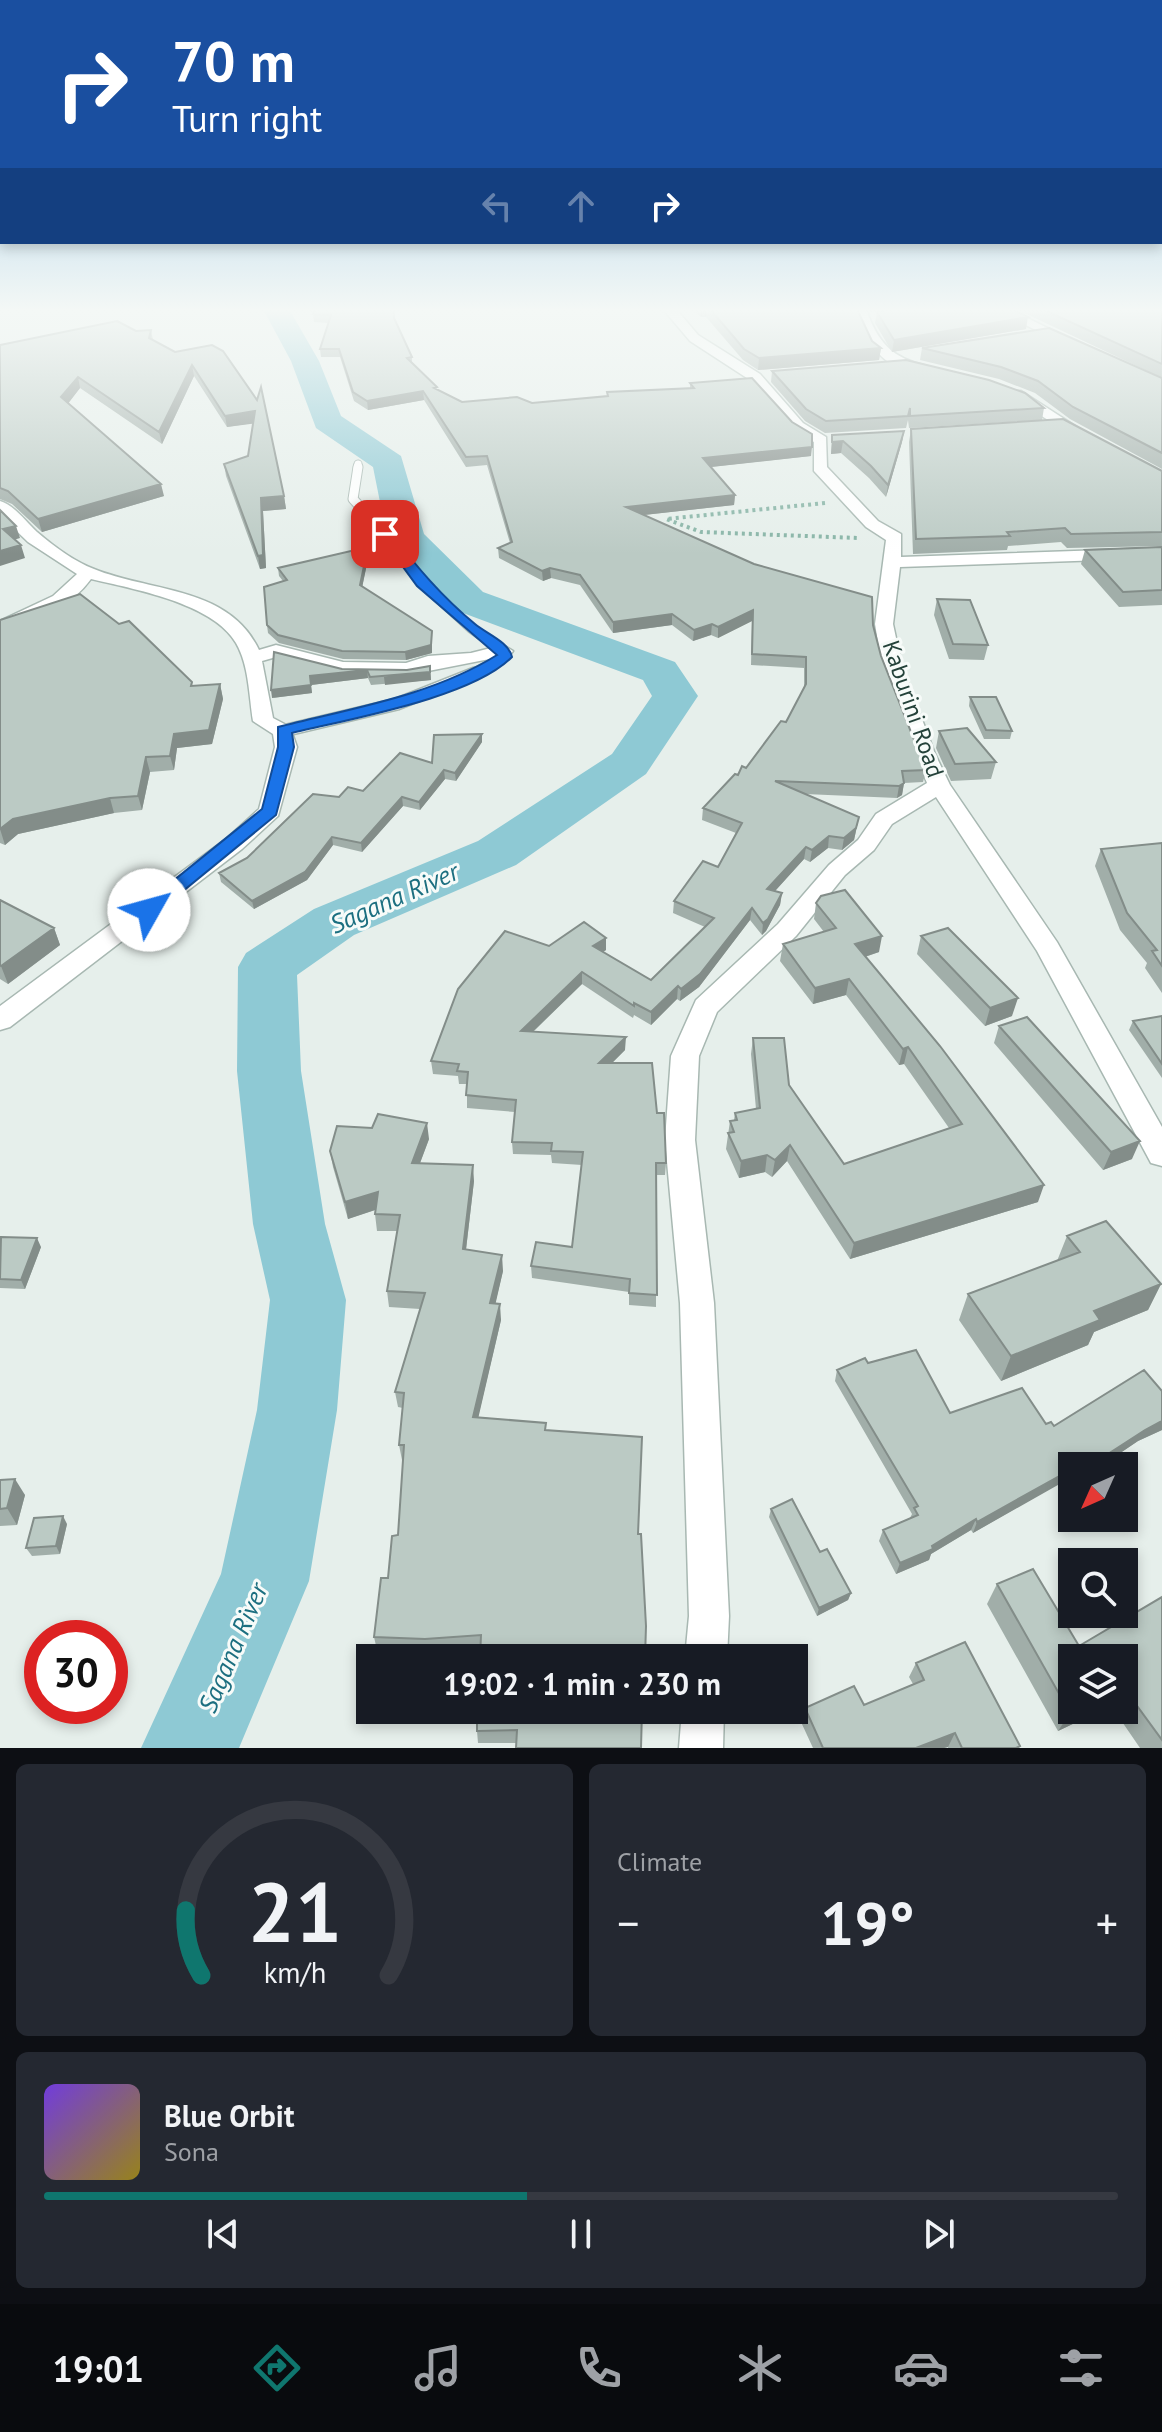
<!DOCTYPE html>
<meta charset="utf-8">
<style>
:root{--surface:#171b24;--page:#242831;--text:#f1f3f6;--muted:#9ea1a6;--line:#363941;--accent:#0f766e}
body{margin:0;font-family:"PT Sans",sans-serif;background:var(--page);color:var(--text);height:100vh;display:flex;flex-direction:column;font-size:30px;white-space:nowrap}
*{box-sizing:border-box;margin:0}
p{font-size:26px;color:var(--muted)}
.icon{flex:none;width:44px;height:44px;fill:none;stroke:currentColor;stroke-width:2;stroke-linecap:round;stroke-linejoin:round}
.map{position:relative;height:1748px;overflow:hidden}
.drawer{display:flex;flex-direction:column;gap:16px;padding:16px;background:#0d0f14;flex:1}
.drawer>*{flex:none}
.guide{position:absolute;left:0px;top:0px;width:1162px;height:244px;box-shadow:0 4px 12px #0003;background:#1a4fa0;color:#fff;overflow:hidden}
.needle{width:52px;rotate:225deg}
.tools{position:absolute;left:1058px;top:1452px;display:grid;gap:16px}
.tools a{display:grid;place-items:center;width:80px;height:80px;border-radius:0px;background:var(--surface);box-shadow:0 4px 12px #0003;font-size:40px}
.speed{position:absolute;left:24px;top:1620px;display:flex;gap:16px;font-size:40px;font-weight:700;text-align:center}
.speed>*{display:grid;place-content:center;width:104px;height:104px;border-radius:50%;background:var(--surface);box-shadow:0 4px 12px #0003;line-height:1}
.speed .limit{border:12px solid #d22;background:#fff;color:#111}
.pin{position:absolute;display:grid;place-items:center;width:68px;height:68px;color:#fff;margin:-34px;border-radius:16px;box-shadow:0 4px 12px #0006}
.me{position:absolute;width:88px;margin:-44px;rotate:52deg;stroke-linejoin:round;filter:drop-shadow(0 0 6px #0008)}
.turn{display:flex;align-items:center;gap:28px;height:168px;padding:0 40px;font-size:36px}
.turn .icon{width:104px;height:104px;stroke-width:2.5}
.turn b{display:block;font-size:56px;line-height:68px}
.lanes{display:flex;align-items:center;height:76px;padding:0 40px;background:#0003;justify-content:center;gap:40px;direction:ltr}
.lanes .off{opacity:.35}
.big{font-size:60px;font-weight:700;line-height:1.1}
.drawer .tile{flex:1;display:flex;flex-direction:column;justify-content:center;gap:12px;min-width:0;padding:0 28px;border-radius:12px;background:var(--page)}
.drawer .dial{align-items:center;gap:0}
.dial svg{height:208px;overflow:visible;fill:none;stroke:var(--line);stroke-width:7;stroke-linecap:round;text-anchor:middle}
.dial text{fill:var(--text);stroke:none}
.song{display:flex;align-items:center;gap:24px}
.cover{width:96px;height:96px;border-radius:12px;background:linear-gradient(135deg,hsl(260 70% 55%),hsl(50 70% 35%))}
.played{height:8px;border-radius:4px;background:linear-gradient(90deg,var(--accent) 45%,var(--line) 45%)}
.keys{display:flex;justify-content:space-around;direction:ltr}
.heat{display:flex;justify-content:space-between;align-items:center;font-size:44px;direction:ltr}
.drawer .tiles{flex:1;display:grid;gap:16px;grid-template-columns:1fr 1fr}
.tile:last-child{grid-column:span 2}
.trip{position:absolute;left:356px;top:1644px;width:452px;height:80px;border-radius:0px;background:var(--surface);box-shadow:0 4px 12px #0003;font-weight:700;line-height:80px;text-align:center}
.menu{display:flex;height:128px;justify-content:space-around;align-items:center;background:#090b0e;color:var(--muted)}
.menu .icon{width:56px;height:56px}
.menu .current{color:var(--accent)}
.menu b{font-size:36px;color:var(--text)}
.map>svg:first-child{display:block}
</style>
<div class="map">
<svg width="1162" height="1748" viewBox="0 0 1162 1748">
<rect width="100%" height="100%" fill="#e6efeb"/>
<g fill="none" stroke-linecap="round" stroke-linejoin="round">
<path fill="#8ec9d4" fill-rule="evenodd" d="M263,309H289L319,361L341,416L401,456L424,534L483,592L675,662L698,696L646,774L516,865L354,935L297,975L301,1071L325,1224L346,1300L337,1410L309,1581L239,1748H141L221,1574L257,1410L270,1300L253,1224L237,1071L238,967L246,953L314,909L478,841L612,754L652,696L643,680L455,610L387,537L373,467L316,428L291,361Z"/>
<defs>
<path id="service-far2" d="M357,469L358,464"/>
<path id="service-far1" d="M358,467L353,499L402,552L422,583L471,628L503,651L504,657L470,675"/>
<path id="service" d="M283,731L397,704L475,673"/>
<path id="minor" d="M663,309H676L698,335L760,374L803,423L826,437L827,467L878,521L901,534V557L1162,548V558L900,567L893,624L902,666L935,754L950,785L1057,942L1162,1127V1166L1151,1163L1037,951L936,797L892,824L874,850L845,875L796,936L717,1012L699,1056L695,1140L714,1303L729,1616L727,1658H685L689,1616L680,1303L665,1140L671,1056L696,1000L778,924L829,865L858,840L876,814L927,783L882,666L875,624L886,540L866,527L814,471V442L793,429L750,380L690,341Z
M854,309H866C878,343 892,358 927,366V372C887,376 865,342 854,309Z
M993,309H1009L1076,342L1066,345Z
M1011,391H1021L1089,435L1077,438L1011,397Z
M0,501C14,505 26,522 37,532C52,545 75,562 94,569C150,592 229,586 259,650L276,645L343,662L406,663L428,656L471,653L503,645L513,651L510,655L408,675L343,674L276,657L262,661L273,718L290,727L297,747L278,816L242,849L10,1027L0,1030V1006L226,839L259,809L275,747L273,734L253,721C249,696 249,665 236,643C213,603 133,589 91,579C71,607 33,624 0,633V621L53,596L77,574L28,542L0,515Z
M682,1710H724L723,1748H679Z"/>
</defs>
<use href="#service-far2" stroke="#a8b8b2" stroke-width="9"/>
<use href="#service-far1" stroke="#a8b8b2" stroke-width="11"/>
<use href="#service" stroke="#a8b8b2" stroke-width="14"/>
<use href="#minor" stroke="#a8b8b2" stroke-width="3"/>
<path stroke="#86b3a5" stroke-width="4" stroke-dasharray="3 4" stroke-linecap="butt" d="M825,503L666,519L701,532L858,538"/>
<use href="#service-far2" stroke="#fff" stroke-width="7"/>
<use href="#service-far1" stroke="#fff" stroke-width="9"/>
<use href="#service" stroke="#fff" stroke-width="11"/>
<use href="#minor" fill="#fff" fill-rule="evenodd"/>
</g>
<path fill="#a1aea9" d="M309,309H394L395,319L412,357V363L438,390L462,402L532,403L607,396V392L690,388V383L811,456L710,467L735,495L734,505L643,515L873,625L881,656L926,770L923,782L904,783L902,795L897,798L805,794L859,817L854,840L842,850L828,848L810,862L804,859L775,891L782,893L780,905L766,931L762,935L750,920L699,987L680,1001L677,999L651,1025L634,1015L633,1018L582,984L533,1032L625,1050L612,1063L657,1113L666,1163L665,1175H656V1307L629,1305V1292L532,1278L531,1266L572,1247L582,1165L552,1163L551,1155L513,1154L512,1142L515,1112L467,1108V1084H459L458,1076L433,1074L431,1061L549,946L606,950L603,952L651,980L705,927L673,913L674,901L718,867L736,833L702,820L703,808L746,768L786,722L804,687V668L751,665L752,621L718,638L711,635L693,641L672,625L613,633L580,585L551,578L543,581L499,558L498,548L510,543L487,465L466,467L424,400L368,410L354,401L340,357H321L320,349L329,323L314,322L313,314L314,312H309Z
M691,309H857L872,341L881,348L879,360L758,370L743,360L706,317H701Z
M869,309H1012L1026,329L892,352L875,323L877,312L884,311L870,312Z
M1016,309H1162V378Z
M151,330L153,340L175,352L223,351L284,496L286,509L263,511L266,568L260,569L226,476L224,464L248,456L253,423L227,427L194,376L162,444L80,388L68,403L164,496L42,532L12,504L0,499V345Z
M922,348L1162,378V469L1070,419L1035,393L999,379L920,360Z
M772,371L1044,408L1042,420L909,428L908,420L906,428L825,433L805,421L771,382Z
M911,429L1162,471V546L1067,548L1061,542L1008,546L1007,550L913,554L909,442Z
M904,431L902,442L886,497L869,478L841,453L831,454L832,435Z
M368,547L369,554L362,587L432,631V653L406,660L343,659L279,643L268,633L267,625L283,581L279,576L278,568Z
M1162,547V605L1119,607L1081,564L1085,550Z
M937,599L988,645L984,660L949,659L934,615Z
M0,620L193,686L220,684L223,699L212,744L177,748L174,770L150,772L142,810L114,813L18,834L5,845L0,843Z
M430,666L431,680L371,685L368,678L311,685L312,693L272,698L342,669L407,670Z
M970,697L1012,731L1010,739H984L969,706Z
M939,731L996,762L991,779L951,781L936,748Z
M482,734V742L456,781L445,779L420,810L403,806L362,852L333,845L307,880L254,909L221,882L219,873L247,858L339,797L363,791L432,763Z
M1162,843V993L1145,968L1147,963L1120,930L1095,866L1101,849Z
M0,900L54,928L60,945L8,984L0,979Z
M816,903L879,952L865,957L1038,1202L850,1259L787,1161L772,1177L765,1172L739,1178L726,1149L730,1121L734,1120L735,1113L756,1109L751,1054L753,1038L789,1085L844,1164L949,1128L904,1064L899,1065L846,995L813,1004L780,961L783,944L824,932L814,919Z
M921,936L1012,1016L985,1026L917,954Z
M1162,1016V1078L1129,1030L1133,1021Z
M999,1026L1132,1159L1103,1170L994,1043Z
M429,1139L420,1163L474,1181L466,1250L503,1271L495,1304L501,1320L478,1417L546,1423L480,1649L428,1653L377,1650L374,1637L398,1535L403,1460H402L399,1445L403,1408L398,1407L395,1392L420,1309L389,1307L387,1291L397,1231H377L375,1214V1210L348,1219L333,1167L330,1151Z
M1067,1236L1161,1284L1148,1310L1094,1332L1088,1345L1001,1381L959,1320L968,1294L1057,1261Z
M0,1239L41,1247L25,1289L0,1288Z
M868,1363L950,1413L1054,1426L1162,1391V1430L1138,1441L1101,1466H1072L1049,1489L973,1533L971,1530L931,1554L929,1560L896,1574L879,1541L883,1530L910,1518L912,1514L835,1381L837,1370Z
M0,1480L25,1495L17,1525L0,1526Z
M771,1509L820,1552L851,1593L848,1600L817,1616L769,1517Z
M67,1524L60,1554L32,1556L26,1548Z
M997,1584L1079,1646L1162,1597V1748H1140L1114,1710H1124V1658L1102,1710L1058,1731L987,1604Z
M916,1663L1020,1746L1019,1748H948V1747L944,1748H813L801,1722L805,1708L864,1705L913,1684L909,1677Z
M642,1710L516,1743H478L477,1731Z"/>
<path fill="#838d89" d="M701,309H707L706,317H701Z
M870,309H898L870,312Z
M1028,317L1026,329L892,352L894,340Z
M881,348L879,360L758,370L759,358Z
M192,365L194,376L162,444L159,432Z
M78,377L80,388L64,409L61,397Z
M423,391L424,400L368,410L367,401Z
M255,411L257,423L227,427L225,416Z
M904,431L902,442L886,497L888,485Z
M843,441L841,453L831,454L832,442Z
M812,447L811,456L702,468L703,458Z
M161,484L164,496L42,532L38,519Z
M735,495L734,505L626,517V507Z
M284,496L286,509L263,511L266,568L260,569L258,556L261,498Z
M16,526L20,538L7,542L3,529Z
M21,545L25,558L0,566V551Z
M368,547L369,554L361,593L360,585Z
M550,568L551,578L543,581L542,571Z
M753,610L752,621L718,638V627Z
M672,614V625L613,633V622Z
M712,624L711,635L693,641L694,630Z
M432,631V653L406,660L405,652Z
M430,666L431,680L385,685L384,677Z
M367,670L368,678L311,685L310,676Z
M220,684L223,699L212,744L177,748L174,770L170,756L174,734Z
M311,685L312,693L272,698L271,690Z
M482,734V742L456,781L455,773Z
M146,757L150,772L142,810L138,796Z
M444,770L445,779L420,810L419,802Z
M904,783L902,795L897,798L899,786Z
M402,797L403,806L362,852L361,843Z
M110,798L114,813L18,834L5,845L0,829L13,819Z
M859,817L854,840L842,850L844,838Z
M829,836L828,848L810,862L812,850Z
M332,837L333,845L307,880L254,909L252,901Z
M806,847L804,859L766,901L767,889Z
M782,893L780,905L766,931L762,935L763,923Z
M752,908L750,920L699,987L680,1001L681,989Z
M54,928L60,945L8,984L1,966Z
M882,936L879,952L852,961L855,944Z
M606,938V950L593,958V946Z
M582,972V984L521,1043V1031Z
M849,979L846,995L813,1004L815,988Z
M678,986L677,999L651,1025V1012Z
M1018,998L1012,1016L985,1026L990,1008Z
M626,1037L625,1050L599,1076V1063Z
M908,1047L904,1064L899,1065L903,1049Z
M427,1123L429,1139L414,1179L412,1163Z
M1140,1141L1132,1159L1103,1170L1111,1152Z
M790,1145L787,1161L772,1177L775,1160Z
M767,1155L765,1172L739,1178L741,1161Z
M473,1165L474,1181L464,1266L463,1249Z
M1044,1185L1038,1202L850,1259L854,1243Z
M378,1192L381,1208L348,1219L345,1202Z
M37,1238L41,1247L25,1289L21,1280Z
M502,1255L503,1271L492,1319L490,1303Z
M1161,1284L1148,1310L1094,1332L1088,1345L1001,1381L1011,1356L1094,1311Z
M500,1304L501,1320L475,1432L473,1417Z
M1162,1421V1430L1138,1441L1101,1466H1092L1094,1463L1145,1430Z
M1091,1460L1087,1466H1078Z
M1072,1469V1477L973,1533L977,1522Z
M15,1479L25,1495L17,1525L7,1508Z
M63,1516L67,1524L60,1554L56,1546Z
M976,1519L971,1530L931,1554L929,1560L896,1574L900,1563Z
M851,1593L848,1600L817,1616L819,1608Z
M1077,1710H1102L1058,1731L1070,1713Z
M955,1733L948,1747L944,1748H916Z"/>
<path fill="#bbcac4" stroke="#838d89" stroke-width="2" d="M316,309H394V318L412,357L407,358L437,387L434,388L462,402L517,397L532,403L608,396L607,392L694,388L690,383L752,378L792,422L812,434V447L703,458L735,495L626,507L754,564L872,597L873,625L881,656L926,770L902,771L904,783L899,786L775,781L859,817L856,828L844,838L829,836L812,850L806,847L767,889L782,893L768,919L763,923L752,908L700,974L681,989L678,986L651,1012L634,1003V1006L582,972L521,1031L626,1037L599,1063H652L657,1113H664L666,1163H656L657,1295L629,1293L630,1279L531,1266L536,1242L572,1247L583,1152L551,1151L552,1143L512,1142L516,1100L466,1095L468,1072L457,1071L459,1064L431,1061L458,989L505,931L549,946L584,922L606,938L593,946L651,980L714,918L674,901L703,861L718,867L742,823L703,808L735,774L738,775L742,766L746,768L781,721L786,722L806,684V657L752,654L753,610L718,627L712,624L694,630L672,614L613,622L580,575L550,568L542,571L498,548L512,542L487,456L466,457L423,391L367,401L353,392L339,349H320L331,315L313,314Z
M710,309H857L872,341L881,348L759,358L744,349Z
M890,309H1012L1028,317L894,340L877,312Z
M1042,309H1162V364Z
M117,321L136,331L151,330L149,338L175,352L212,345L223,351L257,400L261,387L284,496L261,498L263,555L258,556L224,464L248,456L255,411L225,416L192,365L159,432L78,377L61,397L161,484L38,519L8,491L0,488V345Z
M1049,328L1162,378V453L1073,407L1038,381L1001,367L922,348Z
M906,360L989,380L1025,393L1044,408L910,416V408L908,416L826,421L806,409L772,371Z
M1063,419L1162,471V532L1071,534L1065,528L1007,532L1010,536L916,539L911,429Z
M904,431L888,485L871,466L843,441L832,442V435Z
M0,510L16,526L3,529L21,545L0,551Z
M368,547L360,585L432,631L431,645L405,652L342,651L278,635L267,625L264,587L287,580L278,568Z
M1162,547V590L1123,592L1085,550Z
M80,594L119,624L129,621L192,682L191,686L220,684L209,730L174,734L170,756L146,757L138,796L110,798L13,819L0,829V620Z
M937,599L970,600L988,645L953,644Z
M274,652L342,669L407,670L430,666V672L370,677L367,670L310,676L311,685L271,690Z
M970,697H996L1012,731L986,730Z
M967,728L996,762L955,764L939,731Z
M482,734L455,773L444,770L419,802L402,797L361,843L332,837L305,872L252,901L219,873L247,858L313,794L339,797L348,787L363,791L400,753L432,763L434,735Z
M1162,843V966L1152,951L1157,950L1127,913L1101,849Z
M845,890L882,936L855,944L940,1046L1044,1185L854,1243L790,1145L775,1160L767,1155L741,1161L728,1133L734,1132L730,1121L737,1120L735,1113L760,1108L753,1038H784L789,1085L844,1164L962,1124L908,1047L903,1049L849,979L815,988L783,944L836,928L816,903L821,896Z
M0,900L54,928L1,966L0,965Z
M948,928L1018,998L990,1008L921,936Z
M1162,1016V1064L1133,1021Z
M1027,1017L1140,1141L1111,1152L999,1026Z
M378,1114L427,1123L412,1163L473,1165L463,1249L502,1255L490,1303L500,1304L473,1417L546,1423L545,1430L642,1437L638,1534H641L646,1626L645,1658H480L481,1635L425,1639L374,1637L381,1578H388L392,1536L398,1535L404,1445H399L404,1393L395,1392L425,1293L387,1291L400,1215L375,1214L378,1192L345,1202L330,1151L337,1126L372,1128Z
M1106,1221L1161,1284L1094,1311L1100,1320L1011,1356L968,1294L1080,1252L1067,1236Z
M1,1237L37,1238L21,1280L0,1279Z
M916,1350L950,1413L1022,1388L1046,1424L1051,1422L1054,1426L1144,1370L1162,1391V1421L1145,1430L1094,1463L1091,1460L1078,1466H1072V1469L977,1522L976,1519L932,1546L933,1549L900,1563L883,1530L918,1515L914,1508L918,1506L837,1370L865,1358L868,1363Z
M15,1479L7,1508L0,1509V1480Z
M792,1499L820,1552L827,1549L851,1593L819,1608L771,1509Z
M63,1516L56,1546L26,1548L34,1518Z
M1033,1569L1079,1646L1162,1597V1740L1124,1688V1658H1072V1710H1077L1070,1713L997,1584Z
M965,1642L1020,1746L1016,1748H962L955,1733L916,1748H823L805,1708L854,1686L864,1705L924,1680L916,1663Z
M477,1710H642L641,1748H516L517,1730L477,1731Z"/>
<linearGradient id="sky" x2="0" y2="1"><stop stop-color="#84bce0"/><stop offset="0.56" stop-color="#f4f8f6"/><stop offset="1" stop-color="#f4f8f6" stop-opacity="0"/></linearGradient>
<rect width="1162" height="554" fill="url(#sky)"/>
<path fill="#1a73e8" stroke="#114b97" stroke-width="2" d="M381,532H390C416,566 442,597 475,624C487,634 509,642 512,657C472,698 349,719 292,733L294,747L276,815L155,914H142V906L262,809L278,747V727C352,708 431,696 497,655L417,586L379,534Z"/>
<g text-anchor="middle" stroke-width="6" stroke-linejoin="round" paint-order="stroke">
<g font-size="24" fill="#24423a" stroke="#f7fbf9">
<text transform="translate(913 709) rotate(71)" y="8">Kaburini Road</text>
</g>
<g font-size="26" font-style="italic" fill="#1c6f80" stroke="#f7fbf9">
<text transform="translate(394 898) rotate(-24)" y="9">Sagana River</text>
<text transform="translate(233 1648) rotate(-67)" y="9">Sagana River</text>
</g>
</g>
</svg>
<div class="tools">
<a><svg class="needle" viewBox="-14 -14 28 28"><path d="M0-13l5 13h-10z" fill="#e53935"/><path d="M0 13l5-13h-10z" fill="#9ea1a6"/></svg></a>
<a><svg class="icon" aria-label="search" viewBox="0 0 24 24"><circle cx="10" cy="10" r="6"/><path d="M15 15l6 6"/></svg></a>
<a><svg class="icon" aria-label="layers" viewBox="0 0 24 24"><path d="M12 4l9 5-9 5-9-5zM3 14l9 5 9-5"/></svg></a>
</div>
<div class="speed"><div class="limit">30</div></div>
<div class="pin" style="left:385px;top:534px;background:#d93025"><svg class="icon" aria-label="arrive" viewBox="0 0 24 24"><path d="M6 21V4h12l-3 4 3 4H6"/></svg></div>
<svg class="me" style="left:149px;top:910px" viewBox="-20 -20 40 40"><circle r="19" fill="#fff"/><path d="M0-13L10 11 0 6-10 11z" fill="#1a73e8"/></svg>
<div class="trip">19:02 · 1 min · 230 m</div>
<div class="guide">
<div class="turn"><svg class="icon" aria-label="right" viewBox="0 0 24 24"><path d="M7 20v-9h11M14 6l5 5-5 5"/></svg><div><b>70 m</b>Turn right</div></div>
<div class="lanes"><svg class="icon off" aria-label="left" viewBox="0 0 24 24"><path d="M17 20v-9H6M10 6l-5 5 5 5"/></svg><svg class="icon off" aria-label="ahead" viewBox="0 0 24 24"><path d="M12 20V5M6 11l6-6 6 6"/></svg><svg class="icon" aria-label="right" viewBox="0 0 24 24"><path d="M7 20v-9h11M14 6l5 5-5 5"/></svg></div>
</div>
</div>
<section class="drawer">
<div class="tiles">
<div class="tile dial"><svg viewBox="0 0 100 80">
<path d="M14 69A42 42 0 1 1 86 69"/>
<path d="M14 69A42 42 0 0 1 8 44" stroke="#0f766e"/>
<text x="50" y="56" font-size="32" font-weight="700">21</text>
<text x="50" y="72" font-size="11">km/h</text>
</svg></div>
<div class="tile"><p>Climate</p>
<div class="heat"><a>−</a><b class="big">19°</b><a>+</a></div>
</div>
<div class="tile">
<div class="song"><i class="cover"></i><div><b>Blue Orbit</b><p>Sona</p></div></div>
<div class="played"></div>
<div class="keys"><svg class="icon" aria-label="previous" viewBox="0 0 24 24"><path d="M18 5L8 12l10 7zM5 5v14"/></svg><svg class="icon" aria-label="pause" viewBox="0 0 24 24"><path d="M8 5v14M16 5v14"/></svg><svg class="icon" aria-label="next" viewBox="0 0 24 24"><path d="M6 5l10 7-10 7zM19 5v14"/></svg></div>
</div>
</div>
</section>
<nav class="menu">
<b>19:01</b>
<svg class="icon current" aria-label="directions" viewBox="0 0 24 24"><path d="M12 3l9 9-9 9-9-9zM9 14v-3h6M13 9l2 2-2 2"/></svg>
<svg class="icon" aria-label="music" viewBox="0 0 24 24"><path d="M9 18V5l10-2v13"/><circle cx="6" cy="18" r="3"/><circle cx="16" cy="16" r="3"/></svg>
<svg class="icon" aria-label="phone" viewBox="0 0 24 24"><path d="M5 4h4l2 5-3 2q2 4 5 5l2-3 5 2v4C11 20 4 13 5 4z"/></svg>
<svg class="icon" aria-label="climate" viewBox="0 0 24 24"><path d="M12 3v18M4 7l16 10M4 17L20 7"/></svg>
<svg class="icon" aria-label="car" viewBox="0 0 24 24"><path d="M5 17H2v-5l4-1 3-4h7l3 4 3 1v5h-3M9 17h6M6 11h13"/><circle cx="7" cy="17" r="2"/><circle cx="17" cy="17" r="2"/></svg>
<svg class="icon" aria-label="filters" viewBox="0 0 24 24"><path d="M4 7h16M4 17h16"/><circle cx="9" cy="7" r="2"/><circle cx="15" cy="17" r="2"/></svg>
</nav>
